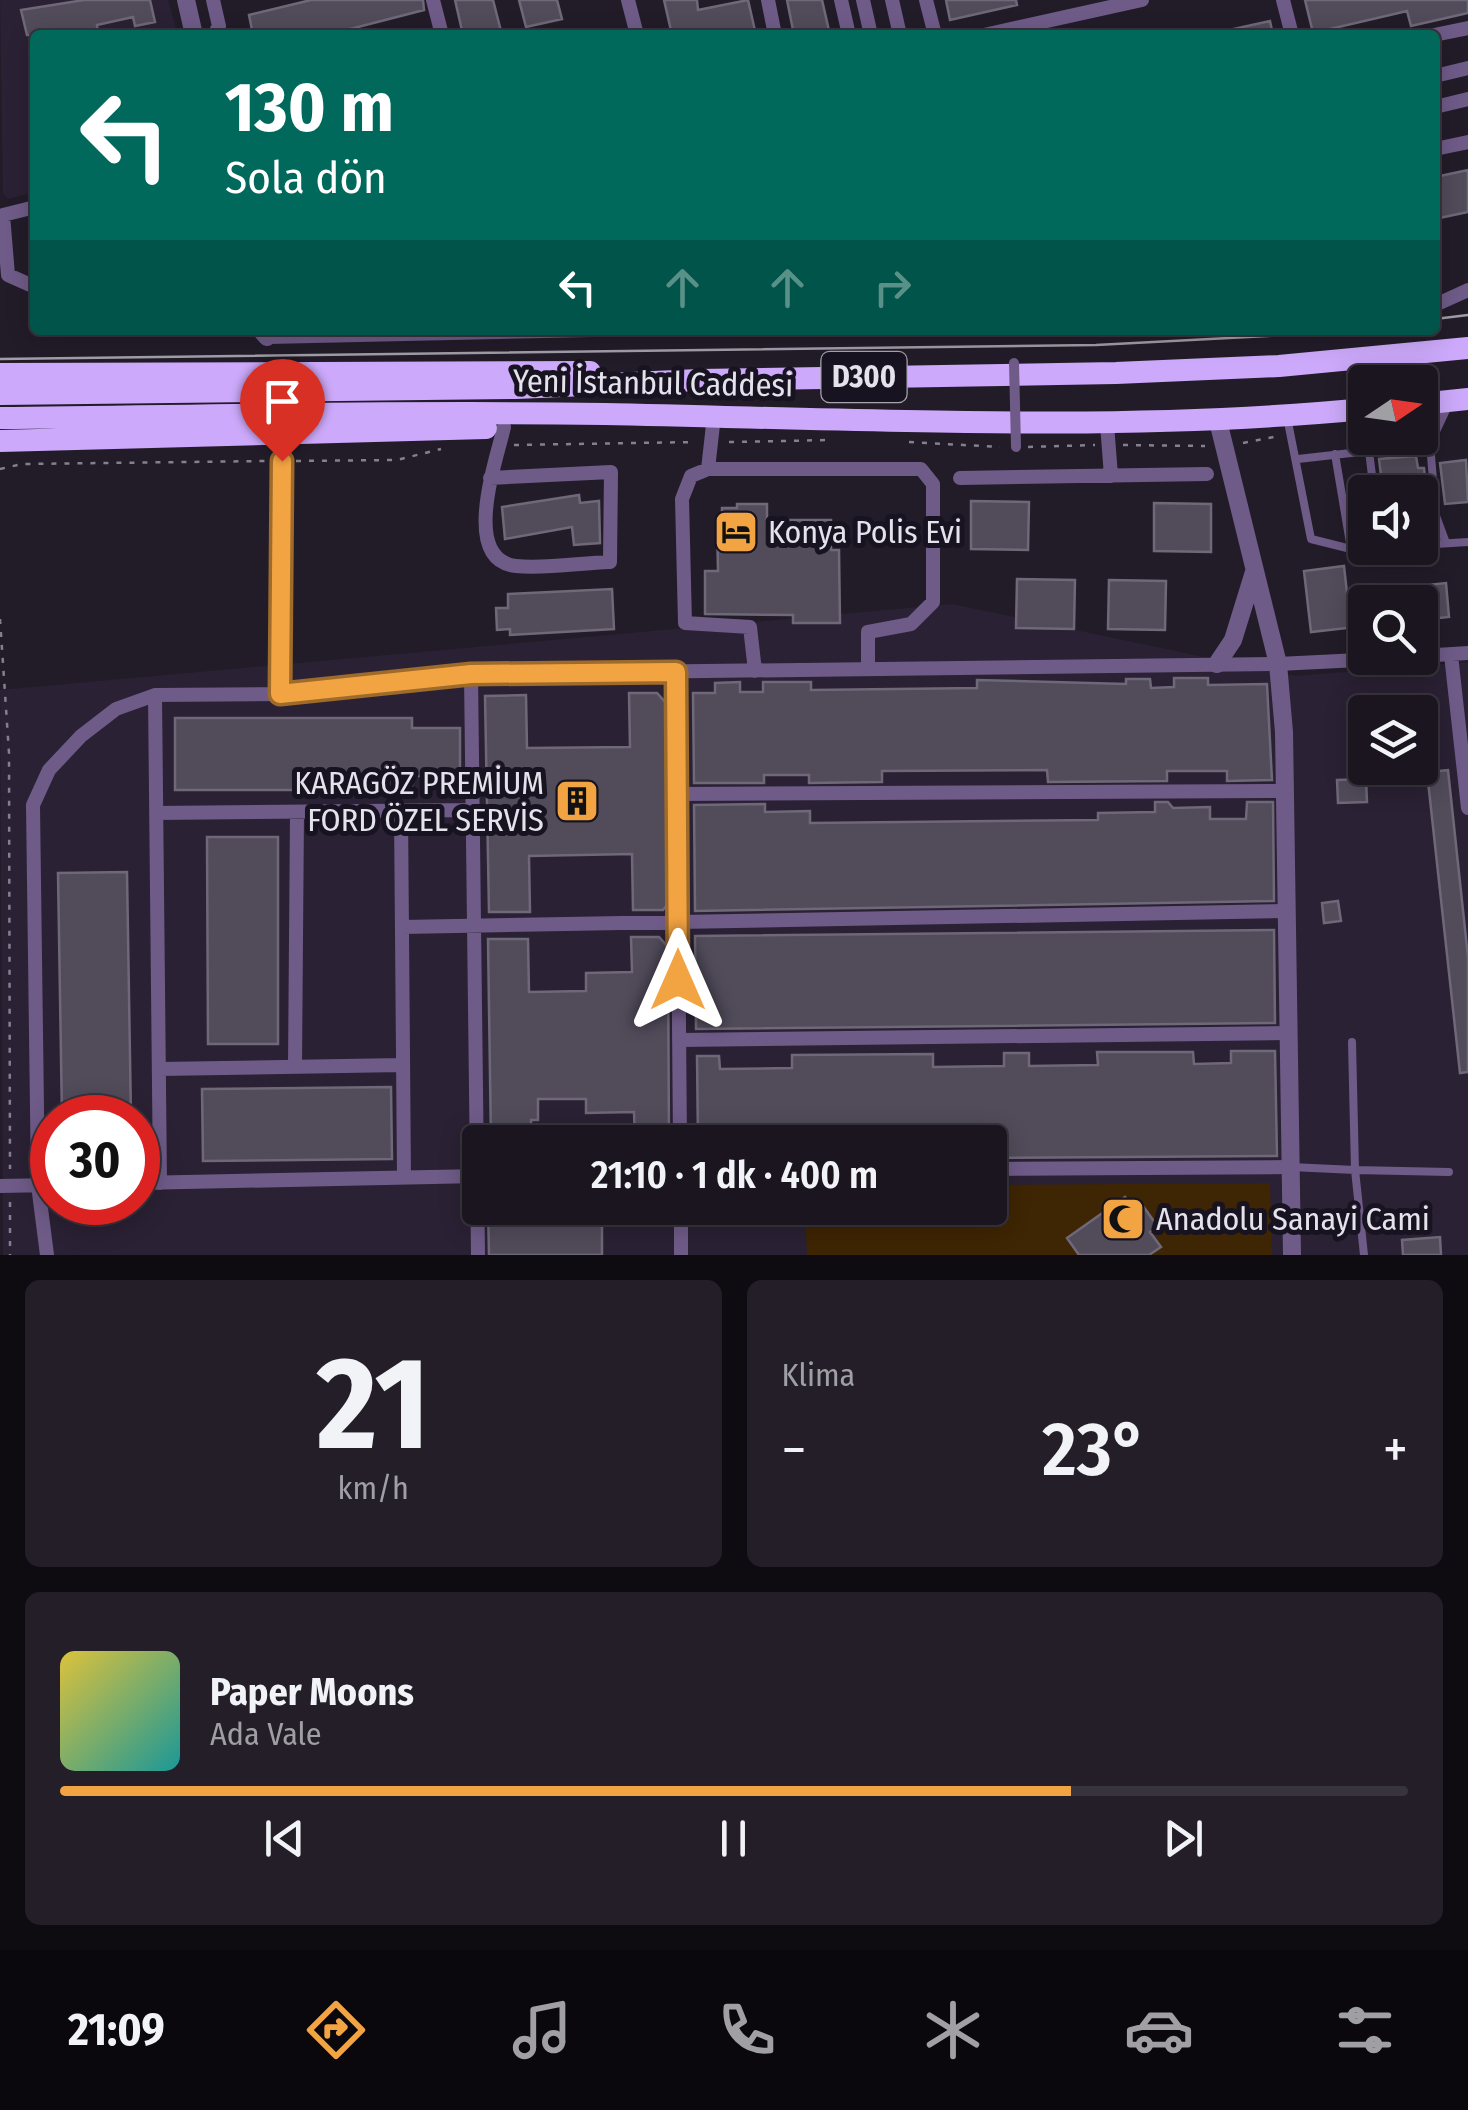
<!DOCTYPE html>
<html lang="tr">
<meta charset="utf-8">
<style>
:root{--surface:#1a151f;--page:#231e28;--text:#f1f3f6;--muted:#9f9fa4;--line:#38343d;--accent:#f3a442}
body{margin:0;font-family:"Fira Sans Condensed",sans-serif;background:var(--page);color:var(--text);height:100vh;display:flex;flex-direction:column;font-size:38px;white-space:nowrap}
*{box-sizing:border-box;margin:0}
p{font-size:32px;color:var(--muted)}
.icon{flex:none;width:55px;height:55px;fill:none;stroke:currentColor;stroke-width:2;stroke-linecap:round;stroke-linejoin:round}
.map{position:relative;height:1255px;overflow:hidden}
.sheet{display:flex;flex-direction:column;gap:25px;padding:25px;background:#0e0c11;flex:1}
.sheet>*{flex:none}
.hud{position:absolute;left:30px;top:30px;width:1410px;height:305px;border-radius:10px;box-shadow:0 5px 25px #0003,0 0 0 2px var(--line);background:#00695c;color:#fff;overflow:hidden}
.needle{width:65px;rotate:77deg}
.fabs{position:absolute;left:1348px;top:365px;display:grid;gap:20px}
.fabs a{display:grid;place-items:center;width:90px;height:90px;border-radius:10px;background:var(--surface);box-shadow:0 5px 25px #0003,0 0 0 2px var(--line);font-size:50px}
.speed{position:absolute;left:30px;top:1095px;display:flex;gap:20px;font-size:50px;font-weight:700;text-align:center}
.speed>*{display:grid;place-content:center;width:130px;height:130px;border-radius:50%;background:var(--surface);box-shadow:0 5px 25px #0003,0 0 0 2px var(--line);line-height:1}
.speed .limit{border:15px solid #d22;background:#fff;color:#111}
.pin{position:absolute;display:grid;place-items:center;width:85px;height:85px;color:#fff;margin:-102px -42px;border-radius:50% 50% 50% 0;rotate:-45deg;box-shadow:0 0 10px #0007}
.pin .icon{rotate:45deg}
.me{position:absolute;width:110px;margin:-55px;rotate:0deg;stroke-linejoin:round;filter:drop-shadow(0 0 8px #0008)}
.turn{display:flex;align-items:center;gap:35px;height:210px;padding:0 30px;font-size:45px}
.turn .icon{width:130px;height:130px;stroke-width:2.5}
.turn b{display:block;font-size:70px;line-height:85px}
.lanes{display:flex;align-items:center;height:95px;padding:0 30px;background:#0003;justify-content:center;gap:50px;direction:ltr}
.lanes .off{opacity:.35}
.big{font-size:75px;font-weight:600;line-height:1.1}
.sheet .tile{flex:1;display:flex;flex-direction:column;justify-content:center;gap:15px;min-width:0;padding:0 35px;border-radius:15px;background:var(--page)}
.sheet .dial{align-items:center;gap:0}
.dial b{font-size:130px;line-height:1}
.song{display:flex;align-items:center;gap:30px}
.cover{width:120px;height:120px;border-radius:15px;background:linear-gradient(135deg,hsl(50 70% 55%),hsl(180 70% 35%))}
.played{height:10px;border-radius:5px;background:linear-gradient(90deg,var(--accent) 75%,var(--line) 75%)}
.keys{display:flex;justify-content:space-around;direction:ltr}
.heat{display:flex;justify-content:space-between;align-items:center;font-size:55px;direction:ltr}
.sheet .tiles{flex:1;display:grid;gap:25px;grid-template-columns:1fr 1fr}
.tile:last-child{grid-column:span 2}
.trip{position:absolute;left:462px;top:1125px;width:545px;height:100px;border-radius:10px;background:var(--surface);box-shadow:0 5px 25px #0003,0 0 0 2px var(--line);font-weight:600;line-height:100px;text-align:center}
.tabs{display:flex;height:160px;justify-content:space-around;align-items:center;background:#0a080c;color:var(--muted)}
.tabs .icon{width:70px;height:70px}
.tabs .selected{color:var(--accent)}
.tabs b{font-size:45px;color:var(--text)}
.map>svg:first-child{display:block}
</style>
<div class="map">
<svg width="1468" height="1255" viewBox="0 0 1468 1255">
<rect width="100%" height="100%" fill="#221c29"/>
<path fill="#2a2134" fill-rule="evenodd" d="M0,0H168L178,35H35V192L8,199L3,193Z
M952,604L1295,676L1468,662V1255H3L0,690ZM1365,712H1420V768H1365ZM52,1118H138V1202H52ZM480,1142H990V1208H480Z"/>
<path fill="#3e2503" d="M1270,1183L1272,1255H807L805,1208H990V1185Z"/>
<path fill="#514b5a" stroke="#6f6879" stroke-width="2.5" d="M84,0H150L155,22L135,26L133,17L97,25L98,33L90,35H27L21,10Z
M311,0H423L424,10L327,35H253L249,15Z
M455,0H493L502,35H463Z
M519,0H557L562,19L526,27Z
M664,0H697L698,10L748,0L756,35H672Z
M787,0H822L830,35H794Z
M946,0H1016L1017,5L950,20Z
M1305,0H1468V13L1411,26L1407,11L1313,33Z
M1270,21L1273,35H1229V30Z
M1468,170V212L1435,219V177Z
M1416,456L1418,468H1424L1427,495L1383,492L1379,459Z
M1466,460L1468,502L1445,504L1440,463Z
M579,495L580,503L599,501L600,543L574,545L572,527L505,539L502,507Z
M971,501L1029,502L1028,550L971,549Z
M1154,503L1211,504V552L1154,551Z
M737,504H767V520H831V550H839L840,623H793V615L705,614V571H718L717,521H722V508H737Z
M1344,566L1347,593L1446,583L1449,617L1420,620V602H1365V626L1311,632L1304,571Z
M1017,579L1075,580L1074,629L1016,628Z
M1109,580L1166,581L1165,630L1108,629Z
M612,589L614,629L510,635V629L497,630L496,608H508V594Z
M1174,678H1208V685L1267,684L1272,780L1227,781V771H1167V781L1048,782L1047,770L882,771V782L809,783V775H764V783H694L693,693H715V683L740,682V692H763V682H811V690L977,688V680L1126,684V679H1150L1151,688L1174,687Z
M629,693H657L666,703L667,905L663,910H633L632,854L529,856L530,912H489L485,696L526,695L527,748L630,747Z
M175,718H412V728H460V776H412V790H175Z
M1448,770L1468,957V1072L1460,1073L1427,772Z
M1366,779L1367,802L1338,803L1337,780Z
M1155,802H1168L1173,808L1210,807V819H1246L1247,802H1273L1274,901L695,911L694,805L765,804V812L810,811V823L1098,820V813L1155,812Z
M207,837H278V1044H208Z
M127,872L131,1118H62L58,873Z
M1338,901L1341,921L1324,923L1322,903Z
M1274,930L1275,1023L696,1029L695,936Z
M631,937H659L668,947L669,1142H635L634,1112L586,1113V1099H538V1120H531L532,1142H491L488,939H528L529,992L586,991V973L632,972Z
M1231,1051H1275L1277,1156L990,1158V1142H698L697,1056H719L720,1069L792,1068V1055L933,1054V1067L1004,1066V1053H1029V1066L1098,1065L1097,1052H1193L1194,1064L1231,1063Z
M391,1087L392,1159L203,1161L202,1089Z
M1125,1197L1135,1211L1143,1206L1158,1227L1150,1232L1161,1247L1149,1255H1079L1067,1238Z
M488,1208H602V1255H489Z
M1440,1237L1441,1255H1403L1402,1240Z"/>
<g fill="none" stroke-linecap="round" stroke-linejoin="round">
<path stroke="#85808b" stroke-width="2.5" stroke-dasharray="5 8" stroke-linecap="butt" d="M729,442L831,440
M909,442L1000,447
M1243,443L1279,436
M514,445L696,442
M1123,445L1205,446
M1028,447L1095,445
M296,461L397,460L441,449
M0,469L22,464L268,461
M0,619L9,753L10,1169
M10,1202V1255"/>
<path stroke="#6f5b88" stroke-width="8" d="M1287,417L1311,539L1351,549L1374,548
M1430,444L1436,516
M1369,451L1374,492
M1335,454L1351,549
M1298,459L1430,444L1448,406
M1420,518L1436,516L1446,543
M1420,545L1468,542
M1352,1042L1355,1170L1449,1172
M1291,1167L1355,1170L1364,1255"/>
<path stroke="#6f5b88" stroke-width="14" d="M213,0L219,26L214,35
M433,0L442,35
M628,0L637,35
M768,0L775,35
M841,0L849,35
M863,0L871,35
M892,0L900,35
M926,0L935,35
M1283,0L1292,35
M984,35L1142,0
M1434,35L1468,28
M1435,76L1468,68
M1435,107L1468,99
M1435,149L1468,142
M35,207L3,215L8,275L35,287
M1435,305L1468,290
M267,337L591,330
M714,416L708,469L691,476L682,499L685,623L750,627L755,671
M1107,424L1111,476
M708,469H921L933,484V602L911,624L868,632V669
M490,478L611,472L610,562C579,563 546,569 516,566C460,560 497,459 504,427
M960,478L1207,474
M1451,655L1468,808
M1420,656L1468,653
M676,672L680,1142
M471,674L478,1255
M280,694L282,434
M155,695L160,1183
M677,794L1285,791
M401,811L404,1178
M156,813L473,810
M402,927L1287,911
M679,1040L1288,1033
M295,1066L297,812
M159,1069L403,1065
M990,1169L1291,1167
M138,1183L480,1176
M0,1186L52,1185
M681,1208V1255
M47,1255L38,1185L33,805L49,770L81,736L116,709L155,695L280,694L471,674L1278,664L1400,658"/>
<path stroke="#6f5b88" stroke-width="18" d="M186,0L194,35
M261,330L267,337
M1218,421L1278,664L1284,732L1292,1255
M1217,664L1233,640L1254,572"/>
<path stroke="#cca9fa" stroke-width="22" d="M0,374L590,372
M0,394L516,388L699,380L1116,373L1279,366L1468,348
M1420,404L1468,399
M0,418C201,416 402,411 604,414C857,419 1112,433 1365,409
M0,441L486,428"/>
<path stroke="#a29ea9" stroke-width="2.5" d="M1435,319L1468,315
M0,359L1096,345L1379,330"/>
<path stroke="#6f5b88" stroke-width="10" d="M1014,363L1016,447"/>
</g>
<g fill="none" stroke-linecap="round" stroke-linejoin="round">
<defs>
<path id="route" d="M282,461L280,694L471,674L676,672L678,980"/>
</defs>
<use href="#route" stroke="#9e6b2b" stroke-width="25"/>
<use href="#route" stroke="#f3a442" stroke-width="18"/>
</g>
<defs>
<symbol id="hotel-square" viewBox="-11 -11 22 22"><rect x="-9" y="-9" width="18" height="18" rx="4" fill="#f3a442" stroke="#181320"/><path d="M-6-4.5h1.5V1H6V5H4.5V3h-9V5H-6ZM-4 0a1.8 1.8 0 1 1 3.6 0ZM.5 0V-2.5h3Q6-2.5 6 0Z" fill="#111"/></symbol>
<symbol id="building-square" viewBox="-11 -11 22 22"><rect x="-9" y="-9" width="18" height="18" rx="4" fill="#f3a442" stroke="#181320"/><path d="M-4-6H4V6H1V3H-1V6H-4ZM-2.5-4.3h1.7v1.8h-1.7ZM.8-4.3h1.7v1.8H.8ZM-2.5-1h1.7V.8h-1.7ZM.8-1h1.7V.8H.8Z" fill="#111"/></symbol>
<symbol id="mosque-square" viewBox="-11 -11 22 22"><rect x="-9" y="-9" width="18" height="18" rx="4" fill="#f3a442" stroke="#181320"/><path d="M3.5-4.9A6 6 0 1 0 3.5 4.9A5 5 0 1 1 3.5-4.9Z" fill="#111"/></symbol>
</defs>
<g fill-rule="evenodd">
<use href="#hotel-square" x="711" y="507" width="50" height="50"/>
<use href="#building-square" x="552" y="776" width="50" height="50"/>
<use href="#mosque-square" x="1098" y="1194" width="50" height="50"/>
</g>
<g text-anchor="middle" stroke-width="10" stroke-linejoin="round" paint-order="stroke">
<rect fill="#181320" stroke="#a8a4ae" stroke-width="2.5" x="821.5" y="352" width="85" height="50" rx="8"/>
<g font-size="30" font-weight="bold" fill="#e5e2eb">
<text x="864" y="387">D300</text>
</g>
<g font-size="32" fill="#e5e2eb" stroke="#181320">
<text transform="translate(653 383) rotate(1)" y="11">Yeni İstanbul Caddesi</text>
</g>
<g font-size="32" fill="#e5e2eb" stroke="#181320" text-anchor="start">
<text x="768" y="543">Konya Polis Evi</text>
<text x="544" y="794" text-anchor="end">KARAGÖZ PREMİUM<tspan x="544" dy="37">FORD ÖZEL SERVİS</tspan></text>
<text x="1156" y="1230">Anadolu Sanayi Cami</text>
</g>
</g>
</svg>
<div class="fabs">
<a><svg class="needle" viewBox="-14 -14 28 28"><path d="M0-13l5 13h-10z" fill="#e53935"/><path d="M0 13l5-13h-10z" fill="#9f9fa4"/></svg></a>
<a><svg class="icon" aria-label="sound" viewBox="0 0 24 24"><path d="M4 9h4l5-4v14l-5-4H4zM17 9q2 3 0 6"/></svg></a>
<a><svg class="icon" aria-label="search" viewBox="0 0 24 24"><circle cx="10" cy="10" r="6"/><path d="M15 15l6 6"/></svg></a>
<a><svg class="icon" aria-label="layers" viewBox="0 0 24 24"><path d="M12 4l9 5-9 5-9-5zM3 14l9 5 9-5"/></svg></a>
</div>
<div class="speed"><div class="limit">30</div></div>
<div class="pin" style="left:282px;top:461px;background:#d93025"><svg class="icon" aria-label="arrive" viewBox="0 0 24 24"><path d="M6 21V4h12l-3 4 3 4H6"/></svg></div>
<svg class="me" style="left:678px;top:980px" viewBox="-20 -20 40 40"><path d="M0-17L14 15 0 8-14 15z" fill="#f3a442" stroke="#fff" stroke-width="4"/></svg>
<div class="trip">21:10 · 1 dk · 400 m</div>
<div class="hud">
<div class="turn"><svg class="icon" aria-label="left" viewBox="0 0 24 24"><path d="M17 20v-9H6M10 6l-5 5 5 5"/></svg><div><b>130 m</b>Sola dön</div></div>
<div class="lanes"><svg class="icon" aria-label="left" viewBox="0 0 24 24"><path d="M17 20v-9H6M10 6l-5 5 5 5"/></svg><svg class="icon off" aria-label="ahead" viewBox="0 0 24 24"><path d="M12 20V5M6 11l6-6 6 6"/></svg><svg class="icon off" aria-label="ahead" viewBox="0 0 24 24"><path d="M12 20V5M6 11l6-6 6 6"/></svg><svg class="icon off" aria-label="right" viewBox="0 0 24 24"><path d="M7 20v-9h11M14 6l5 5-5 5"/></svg></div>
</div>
</div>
<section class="sheet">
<div class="tiles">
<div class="tile dial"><b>21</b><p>km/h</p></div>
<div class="tile"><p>Klima</p>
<div class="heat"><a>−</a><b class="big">23°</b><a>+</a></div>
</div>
<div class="tile">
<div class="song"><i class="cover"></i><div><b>Paper Moons</b><p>Ada Vale</p></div></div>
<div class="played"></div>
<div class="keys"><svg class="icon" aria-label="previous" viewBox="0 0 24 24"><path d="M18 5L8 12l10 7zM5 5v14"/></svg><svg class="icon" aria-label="pause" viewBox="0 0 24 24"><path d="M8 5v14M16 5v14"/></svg><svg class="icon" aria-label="next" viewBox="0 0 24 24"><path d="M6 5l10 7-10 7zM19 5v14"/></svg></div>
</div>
</div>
</section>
<nav class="tabs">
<b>21:09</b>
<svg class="icon selected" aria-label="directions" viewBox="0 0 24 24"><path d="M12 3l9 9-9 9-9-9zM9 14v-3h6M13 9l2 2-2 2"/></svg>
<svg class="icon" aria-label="music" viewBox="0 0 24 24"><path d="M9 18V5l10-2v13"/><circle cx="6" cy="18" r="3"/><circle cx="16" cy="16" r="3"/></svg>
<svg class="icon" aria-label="phone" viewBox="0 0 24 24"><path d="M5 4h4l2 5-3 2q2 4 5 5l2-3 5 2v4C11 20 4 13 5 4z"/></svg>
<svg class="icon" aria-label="climate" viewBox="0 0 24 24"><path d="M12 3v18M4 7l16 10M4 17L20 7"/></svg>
<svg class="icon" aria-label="car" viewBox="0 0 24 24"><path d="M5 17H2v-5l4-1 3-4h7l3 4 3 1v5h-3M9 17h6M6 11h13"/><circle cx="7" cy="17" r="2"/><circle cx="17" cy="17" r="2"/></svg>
<svg class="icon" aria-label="filters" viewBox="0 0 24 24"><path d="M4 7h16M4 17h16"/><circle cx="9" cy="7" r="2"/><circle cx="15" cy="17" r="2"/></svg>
</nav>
